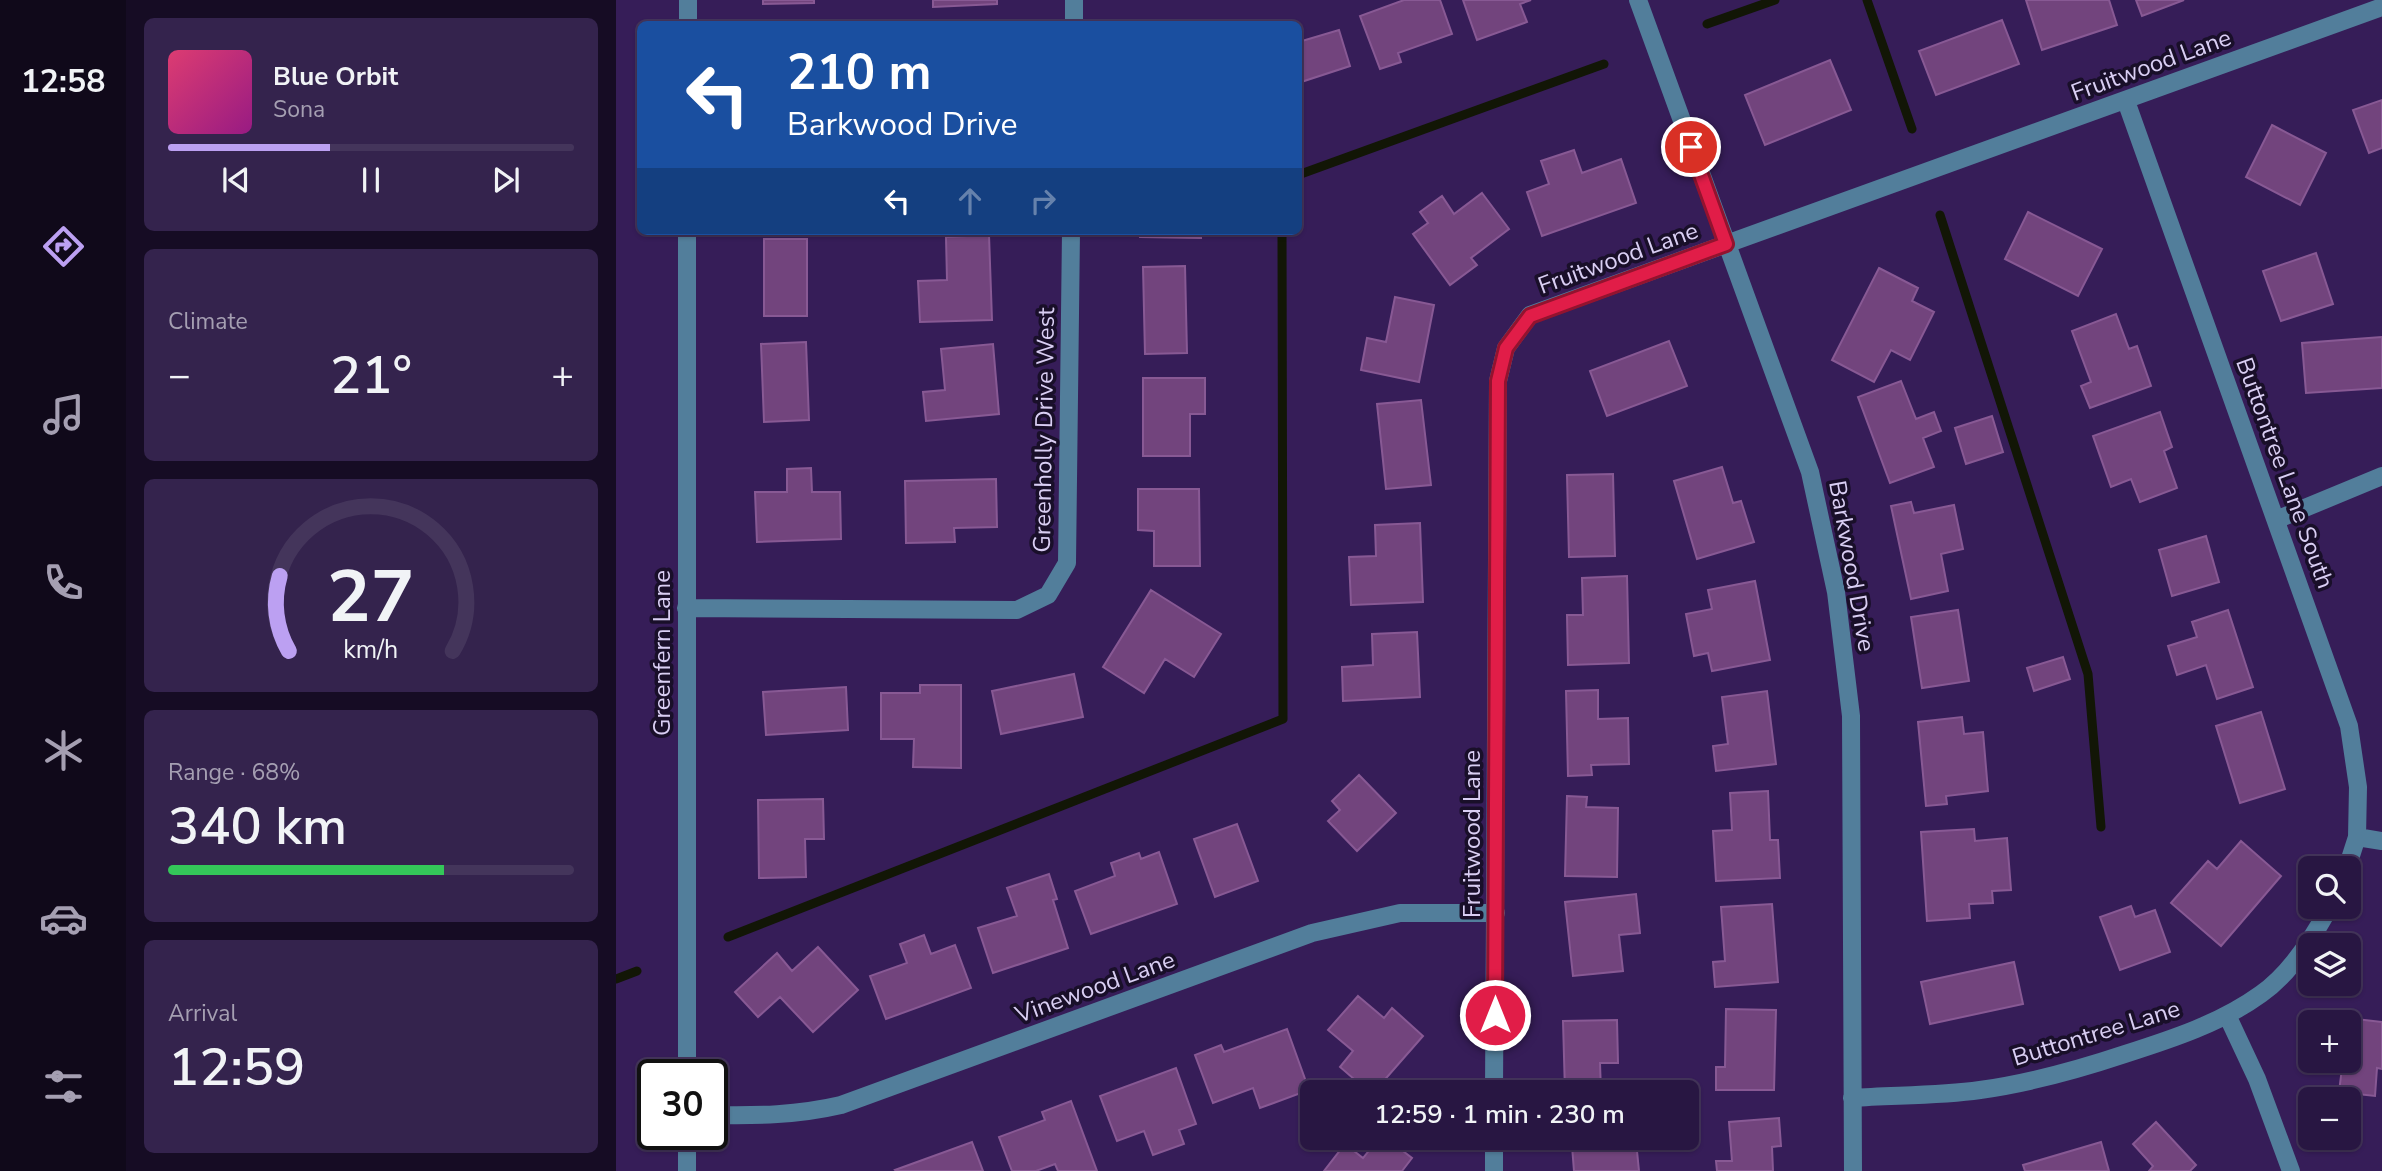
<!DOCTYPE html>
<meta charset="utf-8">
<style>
:root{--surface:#281642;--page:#34234d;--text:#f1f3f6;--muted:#a59fb2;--line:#44355b;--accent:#bca0f2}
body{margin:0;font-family:"Nunito Sans",sans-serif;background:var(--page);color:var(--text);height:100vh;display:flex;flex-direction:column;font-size:26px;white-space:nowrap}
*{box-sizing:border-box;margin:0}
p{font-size:23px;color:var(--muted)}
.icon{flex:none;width:38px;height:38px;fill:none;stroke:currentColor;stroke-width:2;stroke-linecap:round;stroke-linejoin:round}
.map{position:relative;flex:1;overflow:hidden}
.side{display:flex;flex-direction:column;gap:18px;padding:18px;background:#160c24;width:490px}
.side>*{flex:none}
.banner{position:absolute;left:21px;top:21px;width:665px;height:214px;border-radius:10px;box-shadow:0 2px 5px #0004,0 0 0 2px var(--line);background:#1a4fa0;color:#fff;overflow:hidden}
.controls{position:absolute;left:1682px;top:856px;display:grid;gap:14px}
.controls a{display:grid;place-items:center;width:63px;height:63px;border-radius:10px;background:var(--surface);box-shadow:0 2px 5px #0004,0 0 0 2px var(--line);font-size:35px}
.speed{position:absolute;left:21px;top:1059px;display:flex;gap:14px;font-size:35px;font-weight:700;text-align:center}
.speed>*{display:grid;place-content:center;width:91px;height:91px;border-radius:50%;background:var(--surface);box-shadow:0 2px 5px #0004,0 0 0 2px var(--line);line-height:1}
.speed .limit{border:4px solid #111;border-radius:10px;background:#fff;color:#111}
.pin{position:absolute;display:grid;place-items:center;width:60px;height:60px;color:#fff;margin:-30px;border:4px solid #fff;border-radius:50%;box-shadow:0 2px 7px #0007}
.me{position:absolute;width:77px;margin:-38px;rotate:0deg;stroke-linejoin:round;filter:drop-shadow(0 0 5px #0008)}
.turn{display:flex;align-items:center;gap:24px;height:147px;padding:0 35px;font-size:32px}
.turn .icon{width:91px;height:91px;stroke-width:2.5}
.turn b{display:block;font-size:49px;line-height:60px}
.lanes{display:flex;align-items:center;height:66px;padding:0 35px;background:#0003;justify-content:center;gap:35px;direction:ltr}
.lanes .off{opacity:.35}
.big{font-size:52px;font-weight:600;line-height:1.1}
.side .card{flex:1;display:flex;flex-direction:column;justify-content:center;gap:10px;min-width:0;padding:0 24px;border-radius:10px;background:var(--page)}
.side .dial{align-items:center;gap:0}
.dial svg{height:182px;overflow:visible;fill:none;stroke:var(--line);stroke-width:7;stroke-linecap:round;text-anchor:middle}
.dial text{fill:var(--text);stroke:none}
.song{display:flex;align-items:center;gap:21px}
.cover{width:84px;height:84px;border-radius:10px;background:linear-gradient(135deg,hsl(340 70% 55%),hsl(310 70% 35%))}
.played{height:7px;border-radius:4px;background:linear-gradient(90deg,var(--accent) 40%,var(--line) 40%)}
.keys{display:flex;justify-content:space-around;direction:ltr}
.heat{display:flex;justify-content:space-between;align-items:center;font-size:38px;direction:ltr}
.charge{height:10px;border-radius:5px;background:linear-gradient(90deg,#34c759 68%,var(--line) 0)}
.trip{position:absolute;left:684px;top:1080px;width:399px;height:70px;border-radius:10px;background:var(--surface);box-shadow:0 2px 5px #0004,0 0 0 2px var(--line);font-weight:600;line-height:70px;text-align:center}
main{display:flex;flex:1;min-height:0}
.dock{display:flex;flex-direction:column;width:126px;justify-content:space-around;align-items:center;background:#10091a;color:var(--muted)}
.dock .icon{width:49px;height:49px}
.dock .current{color:var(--accent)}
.dock b{font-size:32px;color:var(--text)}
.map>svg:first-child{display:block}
</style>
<main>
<nav class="dock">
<b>12:58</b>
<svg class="icon current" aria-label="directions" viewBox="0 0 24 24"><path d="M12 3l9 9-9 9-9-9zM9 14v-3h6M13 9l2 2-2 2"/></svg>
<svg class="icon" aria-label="music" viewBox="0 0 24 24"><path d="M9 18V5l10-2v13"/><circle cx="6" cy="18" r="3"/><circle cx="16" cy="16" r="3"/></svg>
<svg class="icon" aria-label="phone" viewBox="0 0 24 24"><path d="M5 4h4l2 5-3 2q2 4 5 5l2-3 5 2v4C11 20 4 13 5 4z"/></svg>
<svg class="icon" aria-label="climate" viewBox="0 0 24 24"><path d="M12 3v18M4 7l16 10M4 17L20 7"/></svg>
<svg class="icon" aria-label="car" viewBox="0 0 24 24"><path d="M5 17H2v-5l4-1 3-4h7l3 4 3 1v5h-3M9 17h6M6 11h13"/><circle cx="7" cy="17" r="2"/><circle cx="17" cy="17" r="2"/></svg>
<svg class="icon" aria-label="filters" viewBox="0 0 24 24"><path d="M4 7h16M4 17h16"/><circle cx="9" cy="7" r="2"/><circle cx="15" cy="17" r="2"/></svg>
</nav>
<section class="side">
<div class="card">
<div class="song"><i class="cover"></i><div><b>Blue Orbit</b><p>Sona</p></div></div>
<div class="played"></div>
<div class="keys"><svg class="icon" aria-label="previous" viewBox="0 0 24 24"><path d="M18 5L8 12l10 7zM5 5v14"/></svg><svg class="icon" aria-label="pause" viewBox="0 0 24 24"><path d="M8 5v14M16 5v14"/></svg><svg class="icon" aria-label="next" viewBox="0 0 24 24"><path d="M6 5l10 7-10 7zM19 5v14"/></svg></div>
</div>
<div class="card"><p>Climate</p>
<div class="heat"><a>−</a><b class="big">21°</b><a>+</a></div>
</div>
<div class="card dial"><svg viewBox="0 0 100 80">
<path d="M14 69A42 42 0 1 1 86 69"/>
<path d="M14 69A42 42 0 0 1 10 36" stroke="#bca0f2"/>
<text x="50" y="56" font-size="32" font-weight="700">27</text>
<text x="50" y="72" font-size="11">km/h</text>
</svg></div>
<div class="card"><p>Range · 68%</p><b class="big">340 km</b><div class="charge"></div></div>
<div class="card"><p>Arrival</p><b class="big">12:59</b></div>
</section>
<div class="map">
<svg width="1766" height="1171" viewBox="0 0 1766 1171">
<rect width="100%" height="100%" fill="#361d58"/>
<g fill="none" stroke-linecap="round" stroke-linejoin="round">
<path stroke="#121606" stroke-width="9" d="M1251,0L1296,129
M1091,24L1159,0
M682,175L988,64
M1324,215L1472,674L1485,827
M112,937L667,719L666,231
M0,979L21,971"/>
</g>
<path fill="#72447d" stroke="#885994" stroke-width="2" d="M147,0H198V3L147,4Z
M317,0H381V4L317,7Z
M788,0H824L836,34L782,53L785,62L764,69L744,16Z
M847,0H915L904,4L911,22L861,40Z
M1410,0H1493L1501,25L1426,50Z
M1520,0H1568L1526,16Z
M1386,20L1403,64L1320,95L1303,51Z
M723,30L734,66L682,83V31L686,41Z
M1214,60L1235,110L1149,145L1129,95Z
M1766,100V148L1753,153L1737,110Z
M1656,125L1710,153L1684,205L1630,177Z
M958,150L966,173L1005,159L1020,203L926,236L911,192L933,184L925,161Z
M866,193L893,229L855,258L861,265L834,285L797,234L812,223L804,212L826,196L838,214Z
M1412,212L1486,249L1462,296L1389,259Z
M524,231H585V238L524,237Z
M373,235L376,320L304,322L302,281L331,280L330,237Z
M148,239H191V316H148Z
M1700,253L1717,304L1665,321L1647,271Z
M569,266L571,353L529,354L527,267Z
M1263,268L1302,288L1296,301L1318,312L1294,360L1275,350L1258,382L1216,360Z
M779,297L818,305L803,382L745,370L751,338L770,342Z
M1500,314L1513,349L1521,346L1535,386L1474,408L1465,386L1475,382L1456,331Z
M1766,337V388L1690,393L1686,343Z
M1053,341L1071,386L991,416L974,371Z
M190,342L193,420L148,422L145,344Z
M377,344L383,414L310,421L307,392L329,390L325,349Z
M527,378H589V414H574V456H527Z
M1285,381L1300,419L1318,412L1325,431L1307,438L1318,467L1274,483L1242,397Z
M805,400L815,485L770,489L761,404Z
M1544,412L1556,447L1548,451L1561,488L1524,502L1515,479L1495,487L1477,436Z
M1376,416L1387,452L1350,464L1339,428Z
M1106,467L1117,503L1125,501L1138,542L1081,559L1058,481Z
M195,468L196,492H224L225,539L141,542L139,492H171V469Z
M997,474L999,556L953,557L951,475Z
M380,479L381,527L338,528L339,542L290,543L289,481Z
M522,489H583L584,566H538V531L522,530Z
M1295,502L1298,513L1338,505L1347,549L1325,554L1332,591L1295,599L1275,506Z
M804,523L807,602L735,605L733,557L760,556L759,525Z
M1590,536L1603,582L1556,596L1543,550Z
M1011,576L1013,663L952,665L951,615H967L966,578Z
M1139,581L1154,660L1096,671L1092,653L1078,656L1070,614L1096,609L1092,590Z
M535,590L605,634L578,677L549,659L528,693L487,667Z
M1342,610L1353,681L1306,688L1295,617Z
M1612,610L1637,687L1601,699L1590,665L1561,675L1552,646L1581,637L1576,622Z
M801,632L804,697L727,701L726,667L757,665L756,634Z
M1447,657L1454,679L1418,691L1411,668Z
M458,674L467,717L385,734L376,691Z
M304,685H345V768L297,767L298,739H265V693H304Z
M230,687L232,730L150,735L147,692Z
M982,690V719L1012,718L1013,764L975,765L976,775L952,776L950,691Z
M1151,691L1160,764L1100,771L1097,746L1112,744L1106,697Z
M1645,712L1669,789L1624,803L1600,726Z
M1346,717L1348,734L1367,732L1372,791L1330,796L1331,804L1310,806L1302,722Z
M743,775L780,813L741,851L712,821L724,810L716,801Z
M1152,791L1154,840H1162L1164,878L1100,881L1097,831L1116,830L1114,793Z
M951,796L971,797L970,807L1002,808L1001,877L949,876Z
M207,799L208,839H189L190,877L143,878L142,800Z
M621,824L642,881L599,897L578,839Z
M1358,829L1359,841L1391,838L1395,890L1376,891L1377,903L1353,904L1354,918L1311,921L1305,832Z
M1625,841L1665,876L1605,946L1555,903L1592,861L1601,869Z
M543,852L561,904L475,934L459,891L499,876L495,863L523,853L525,859Z
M433,874L441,899L437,900L452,948L377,973L362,928L401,916L391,888Z
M1020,894L1024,933L1003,935L1007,971L957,976L949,902Z
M1156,904L1162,982L1099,987L1097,962L1109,961L1105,907Z
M1515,906L1519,917L1539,910L1554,952L1504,970L1484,917Z
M308,935L315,954L339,945L355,988L270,1019L254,976L291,963L284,944Z
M202,947L242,990L197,1032L164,997L142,1017L119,992L161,953L176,971Z
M1398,962L1407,1004L1314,1024L1305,982Z
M742,996L768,1018L776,1008L807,1036L758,1092H753L724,1067L737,1051L712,1030Z
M1110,1009L1160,1010L1158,1090H1100V1067H1109Z
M1731,1018L1766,1022V1069L1761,1068L1759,1096L1723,1092L1727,1060H1732Z
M1001,1020L1002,1063H984L985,1092H949L947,1021Z
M671,1029L693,1090L644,1108L637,1088L597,1103L579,1055L605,1045L608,1052Z
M560,1068L580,1124L563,1130L568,1144L537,1155L528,1131L501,1141L484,1096Z
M455,1101L481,1171H442L439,1164L420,1171H396L383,1137L429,1120L426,1112Z
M1163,1118L1165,1146L1156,1147L1157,1171H1101L1100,1161H1116L1113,1122Z
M1540,1122L1580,1165L1574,1171H1533L1537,1166L1517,1144Z
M763,1138H770L796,1158L786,1171H708L729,1144L747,1158Z
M1020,1141L1023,1171H958L956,1146Z
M356,1142L367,1171H280L279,1170Z
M1485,1142L1493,1171H1409L1407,1165Z"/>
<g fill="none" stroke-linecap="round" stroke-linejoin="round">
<path stroke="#527e9b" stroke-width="18" d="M1022,0L1194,472L1220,592L1235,716L1237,1171
M72,24V0
M458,24V0
M1510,101L1733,726L1742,787L1741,837L1731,868
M1660,520L1766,476
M70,608L401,610L432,595L451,563L455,231
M1741,837L1766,841
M1611,1015L1641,1079L1675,1171
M71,1074V231
M878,1092L882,381L890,348L914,315L1766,7
M1236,1098C1278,1095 1322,1096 1364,1090C1414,1083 1461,1070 1509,1054C1556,1039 1605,1023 1645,994C1675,973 1697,938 1714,906
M96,1115C141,1116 182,1115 225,1105L696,933L784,913H880
M71,1171V1134
M878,1171V1138"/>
</g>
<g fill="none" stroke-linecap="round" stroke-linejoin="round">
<defs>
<path id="route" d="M879,1015L882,381L890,348L914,316L1110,244L1075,147"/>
</defs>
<use href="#route" stroke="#92132f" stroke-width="18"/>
<use href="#route" stroke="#e11d48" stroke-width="12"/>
</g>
<g text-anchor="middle" stroke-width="7" stroke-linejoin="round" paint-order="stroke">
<g font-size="24" fill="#d9cef3" stroke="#190f29">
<text transform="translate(1535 65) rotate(-20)" y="8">Fruitwood Lane</text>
<text transform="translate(1002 258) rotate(-20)" y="8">Fruitwood Lane</text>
<text transform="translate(428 430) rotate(-89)" y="8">Greenholly Drive West</text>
<text transform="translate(1669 473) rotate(70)" y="8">Buttontree Lane South</text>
<text transform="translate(1236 566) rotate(80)" y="8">Barkwood Drive</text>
<text transform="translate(46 653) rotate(-90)" y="8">Greenfern Lane</text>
<text transform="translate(856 834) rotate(-90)" y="8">Fruitwood Lane</text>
<text transform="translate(479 987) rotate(-20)" y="8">Vinewood Lane</text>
<text transform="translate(1480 1033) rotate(-17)" y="8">Buttontree Lane</text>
</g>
</g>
</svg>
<div class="controls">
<a><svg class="icon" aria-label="search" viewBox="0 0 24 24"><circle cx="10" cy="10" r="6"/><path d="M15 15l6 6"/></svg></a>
<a><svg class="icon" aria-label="layers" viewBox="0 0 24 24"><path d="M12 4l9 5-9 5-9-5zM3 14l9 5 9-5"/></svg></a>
<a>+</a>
<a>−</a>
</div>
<div class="speed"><div class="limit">30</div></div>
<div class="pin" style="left:1075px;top:147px;background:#d93025"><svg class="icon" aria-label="arrive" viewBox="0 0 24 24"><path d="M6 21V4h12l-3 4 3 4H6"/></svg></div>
<svg class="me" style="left:879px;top:1015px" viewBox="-20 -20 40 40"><circle r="17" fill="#e11d48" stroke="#fff" stroke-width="3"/><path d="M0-11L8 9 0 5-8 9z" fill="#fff"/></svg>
<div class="trip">12:59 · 1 min · 230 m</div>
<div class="banner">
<div class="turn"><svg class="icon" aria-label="left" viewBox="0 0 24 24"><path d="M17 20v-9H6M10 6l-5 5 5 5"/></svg><div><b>210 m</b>Barkwood Drive</div></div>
<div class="lanes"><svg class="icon" aria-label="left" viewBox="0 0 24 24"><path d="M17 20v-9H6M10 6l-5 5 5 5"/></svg><svg class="icon off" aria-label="ahead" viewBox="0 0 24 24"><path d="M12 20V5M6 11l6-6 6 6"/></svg><svg class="icon off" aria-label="right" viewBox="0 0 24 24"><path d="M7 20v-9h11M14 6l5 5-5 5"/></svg></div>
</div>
</div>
</main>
